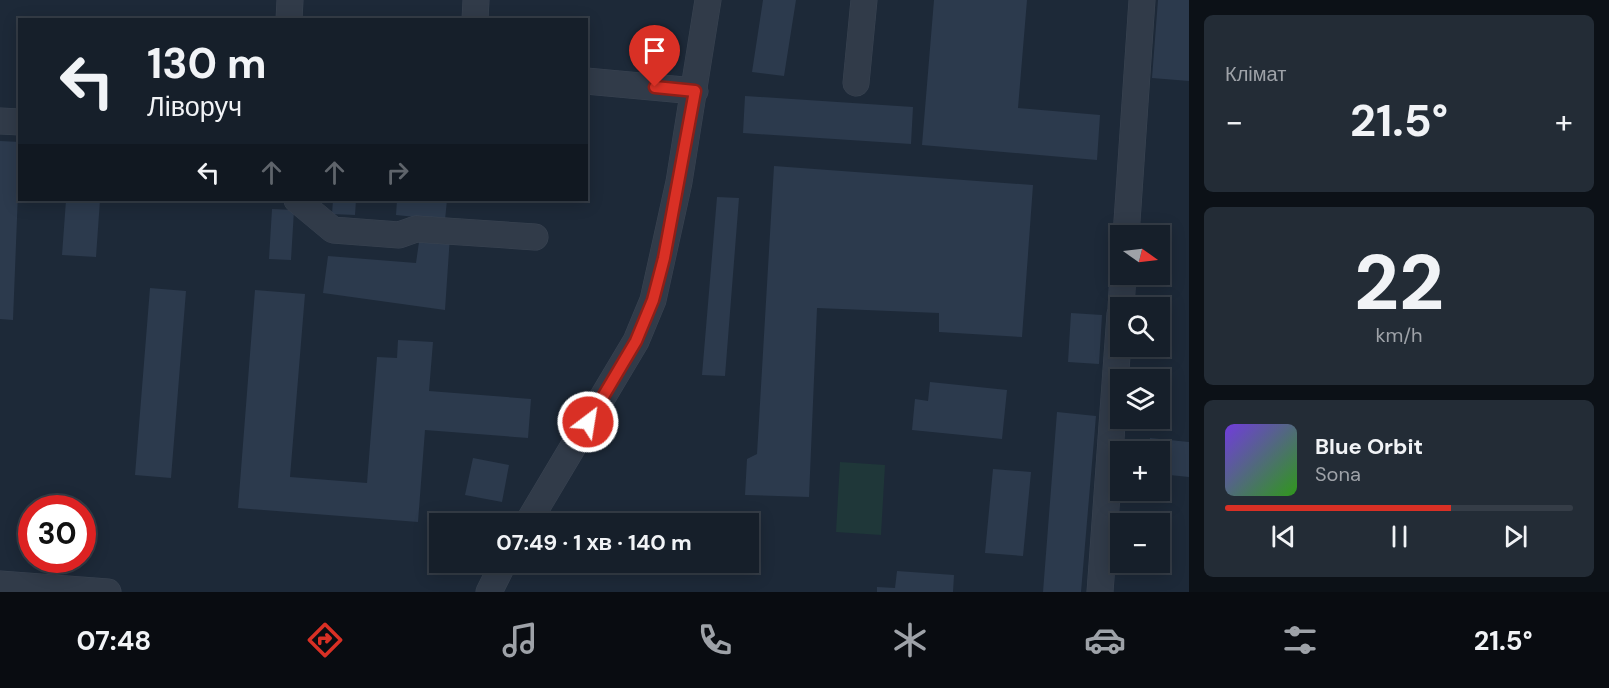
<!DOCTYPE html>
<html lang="uk">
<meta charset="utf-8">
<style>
:root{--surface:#161f2a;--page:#232c36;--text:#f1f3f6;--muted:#9ea2a8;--line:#353d47;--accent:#d93025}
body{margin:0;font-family:"DM Sans",sans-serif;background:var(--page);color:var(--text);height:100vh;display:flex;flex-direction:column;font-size:22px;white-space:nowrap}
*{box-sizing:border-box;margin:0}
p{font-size:20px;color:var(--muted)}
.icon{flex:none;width:33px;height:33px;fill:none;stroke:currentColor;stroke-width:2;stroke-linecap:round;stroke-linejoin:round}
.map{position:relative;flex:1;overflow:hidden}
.side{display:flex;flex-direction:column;gap:15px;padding:15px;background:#0c1117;width:420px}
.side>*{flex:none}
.hud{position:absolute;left:18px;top:18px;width:570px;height:183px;border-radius:0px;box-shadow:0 3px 15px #0003,0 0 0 2px var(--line);background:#161f2a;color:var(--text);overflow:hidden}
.needle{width:39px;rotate:104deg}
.controls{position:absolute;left:1110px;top:225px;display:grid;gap:12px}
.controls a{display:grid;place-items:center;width:60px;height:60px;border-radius:0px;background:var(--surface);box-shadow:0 3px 15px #0003,0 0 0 2px var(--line);font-size:30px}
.speed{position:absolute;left:18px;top:495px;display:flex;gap:12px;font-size:30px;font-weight:700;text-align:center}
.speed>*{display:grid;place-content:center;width:78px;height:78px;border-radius:50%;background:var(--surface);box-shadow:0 3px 15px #0003,0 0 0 2px var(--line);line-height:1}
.speed .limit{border:9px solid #d22;background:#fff;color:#111}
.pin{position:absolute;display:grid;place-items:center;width:51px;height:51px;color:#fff;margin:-62px -26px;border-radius:50% 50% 50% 0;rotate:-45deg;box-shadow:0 0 6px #0007}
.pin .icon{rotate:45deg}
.me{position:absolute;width:66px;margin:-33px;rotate:31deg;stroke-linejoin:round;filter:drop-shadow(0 0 4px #0008)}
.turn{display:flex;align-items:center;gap:21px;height:126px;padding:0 30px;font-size:27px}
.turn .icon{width:78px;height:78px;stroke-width:2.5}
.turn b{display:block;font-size:42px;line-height:51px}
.lanes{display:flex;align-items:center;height:57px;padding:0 30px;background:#0003;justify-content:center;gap:30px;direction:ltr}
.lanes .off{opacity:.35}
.big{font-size:45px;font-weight:700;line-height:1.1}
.side .widget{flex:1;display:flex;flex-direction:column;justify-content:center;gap:9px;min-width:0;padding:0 21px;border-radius:9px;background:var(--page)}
.side .dial{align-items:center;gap:0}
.dial b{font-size:78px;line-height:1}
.song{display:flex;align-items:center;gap:18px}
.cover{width:72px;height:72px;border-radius:9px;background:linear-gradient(135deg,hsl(260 70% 55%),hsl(110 70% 35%))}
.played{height:6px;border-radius:3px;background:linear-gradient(90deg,var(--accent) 65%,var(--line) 65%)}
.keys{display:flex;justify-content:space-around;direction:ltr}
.heat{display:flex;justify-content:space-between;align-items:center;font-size:33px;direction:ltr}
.trip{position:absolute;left:429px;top:513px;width:330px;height:60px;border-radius:0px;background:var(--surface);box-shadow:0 3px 15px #0003,0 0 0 2px var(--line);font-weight:700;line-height:60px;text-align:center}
.tabs{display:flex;height:96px;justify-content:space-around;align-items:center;background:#090c11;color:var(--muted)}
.tabs .icon{width:42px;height:42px}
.tabs .on{color:var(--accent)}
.tabs b{font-size:27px;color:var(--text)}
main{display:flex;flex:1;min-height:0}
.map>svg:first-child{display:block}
</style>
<main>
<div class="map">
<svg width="1189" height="592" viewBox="0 0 1189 592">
<rect width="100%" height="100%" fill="#1d2938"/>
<path fill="#1f3739" d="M840,462L885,465L881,535L836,532Z"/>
<path fill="#2c3a4d" d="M763,0H796L784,76L752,72Z
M934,0H1027L1018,108L1100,115L1097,160L922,145Z
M1158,0H1189V81L1152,78Z
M745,96L913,107L911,144L743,133Z
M0,141L20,142L13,320L0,319Z
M774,166L1033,185L1022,337L939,332V313L817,308L809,497L745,495L747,459L757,454Z
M717,197L739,198L725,376L702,375Z
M66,200H100L96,257L62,255Z
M333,200H356L355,215L332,214Z
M397,200H447L445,220L396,215Z
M272,209L294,210L291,260L269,259Z
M420,235L450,236L445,310L323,293L328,256L416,263Z
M150,288L186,291L171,478L135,475Z
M255,290L305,294L290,477L367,483L377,357L397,358L398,340L433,342L429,391L531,399L528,438L425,430L418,522L238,508Z
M1071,313L1102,315L1099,364L1068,362Z
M930,382L1007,390L1002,439L912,430L915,399L928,401Z
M1057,412L1096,416L1081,592H1043Z
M1150,438L1189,442V477L1160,474V452H1148Z
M473,458L509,465L502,502L465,495Z
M993,469L1031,472L1023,556L985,553Z
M897,571L954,575L953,592H877V587L895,588Z"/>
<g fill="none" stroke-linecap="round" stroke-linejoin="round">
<defs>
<path id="minor" d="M289,20L290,0
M475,20L476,0
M586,81L695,91
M856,83L864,0
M0,121L20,122
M297,200L333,230L399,235L416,229L535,237
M1126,236L1142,0
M1121,308L1123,274
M527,524L636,341L653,300L679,182L708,0
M0,584L108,592
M489,592L504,562
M1100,592L1120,314"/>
</defs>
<use href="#minor" stroke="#3a4452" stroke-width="27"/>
<use href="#minor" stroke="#313b49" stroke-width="26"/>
</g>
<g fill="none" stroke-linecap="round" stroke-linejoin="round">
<defs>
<path id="route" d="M588,422L636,341L653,300L664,258L695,91L655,87"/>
</defs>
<use href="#route" stroke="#8d1f18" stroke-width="15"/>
<use href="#route" stroke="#d93025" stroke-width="10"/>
</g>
</svg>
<div class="controls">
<a><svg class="needle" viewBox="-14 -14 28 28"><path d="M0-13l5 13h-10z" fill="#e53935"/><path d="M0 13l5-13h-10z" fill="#9ea2a8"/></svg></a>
<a><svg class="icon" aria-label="search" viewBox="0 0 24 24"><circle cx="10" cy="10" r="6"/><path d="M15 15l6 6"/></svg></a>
<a><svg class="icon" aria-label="layers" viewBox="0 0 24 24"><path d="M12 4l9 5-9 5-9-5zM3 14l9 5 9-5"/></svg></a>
<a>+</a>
<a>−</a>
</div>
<div class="speed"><div class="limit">30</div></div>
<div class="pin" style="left:655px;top:87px;background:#d93025"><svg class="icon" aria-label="arrive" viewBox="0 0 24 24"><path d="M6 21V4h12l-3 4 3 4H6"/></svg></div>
<svg class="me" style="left:588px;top:422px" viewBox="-20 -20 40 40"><circle r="17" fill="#d93025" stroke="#fff" stroke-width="3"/><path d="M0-11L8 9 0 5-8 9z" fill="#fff"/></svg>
<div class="trip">07:49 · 1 хв · 140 m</div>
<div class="hud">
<div class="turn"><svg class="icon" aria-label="left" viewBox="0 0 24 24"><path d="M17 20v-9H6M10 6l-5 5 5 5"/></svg><div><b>130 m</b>Ліворуч</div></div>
<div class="lanes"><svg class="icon" aria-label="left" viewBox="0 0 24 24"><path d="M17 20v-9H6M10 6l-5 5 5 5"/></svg><svg class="icon off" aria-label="ahead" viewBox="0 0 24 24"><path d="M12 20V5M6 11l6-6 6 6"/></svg><svg class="icon off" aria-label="ahead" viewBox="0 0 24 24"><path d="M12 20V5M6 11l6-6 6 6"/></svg><svg class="icon off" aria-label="right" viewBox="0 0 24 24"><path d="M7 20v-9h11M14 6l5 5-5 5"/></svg></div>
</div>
</div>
<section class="side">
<div class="widget"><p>Клімат</p>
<div class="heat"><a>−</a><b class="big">21.5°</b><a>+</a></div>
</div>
<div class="widget dial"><b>22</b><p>km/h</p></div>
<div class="widget">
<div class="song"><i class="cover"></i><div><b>Blue Orbit</b><p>Sona</p></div></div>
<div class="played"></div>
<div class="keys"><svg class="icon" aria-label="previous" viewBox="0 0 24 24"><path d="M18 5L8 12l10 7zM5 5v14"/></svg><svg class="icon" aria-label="pause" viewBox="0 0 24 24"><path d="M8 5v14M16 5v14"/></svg><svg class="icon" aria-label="next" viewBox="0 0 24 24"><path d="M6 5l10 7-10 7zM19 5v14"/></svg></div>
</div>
</section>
</main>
<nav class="tabs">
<b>07:48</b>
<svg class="icon on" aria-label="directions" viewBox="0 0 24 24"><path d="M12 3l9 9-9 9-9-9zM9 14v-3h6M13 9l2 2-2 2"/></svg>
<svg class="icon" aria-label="music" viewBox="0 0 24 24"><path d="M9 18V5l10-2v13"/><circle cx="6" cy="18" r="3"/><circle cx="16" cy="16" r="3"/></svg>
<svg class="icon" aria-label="phone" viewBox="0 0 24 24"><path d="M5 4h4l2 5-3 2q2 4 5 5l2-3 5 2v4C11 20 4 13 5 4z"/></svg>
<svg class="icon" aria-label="climate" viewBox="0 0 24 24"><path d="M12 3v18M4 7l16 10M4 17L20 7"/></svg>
<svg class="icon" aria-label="car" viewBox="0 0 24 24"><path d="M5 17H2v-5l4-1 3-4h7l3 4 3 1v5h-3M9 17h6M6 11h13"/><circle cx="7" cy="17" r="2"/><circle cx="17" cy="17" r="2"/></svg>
<svg class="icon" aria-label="filters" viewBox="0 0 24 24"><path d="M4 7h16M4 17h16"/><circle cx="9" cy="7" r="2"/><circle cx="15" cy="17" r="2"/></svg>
<b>21.5°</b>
</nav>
